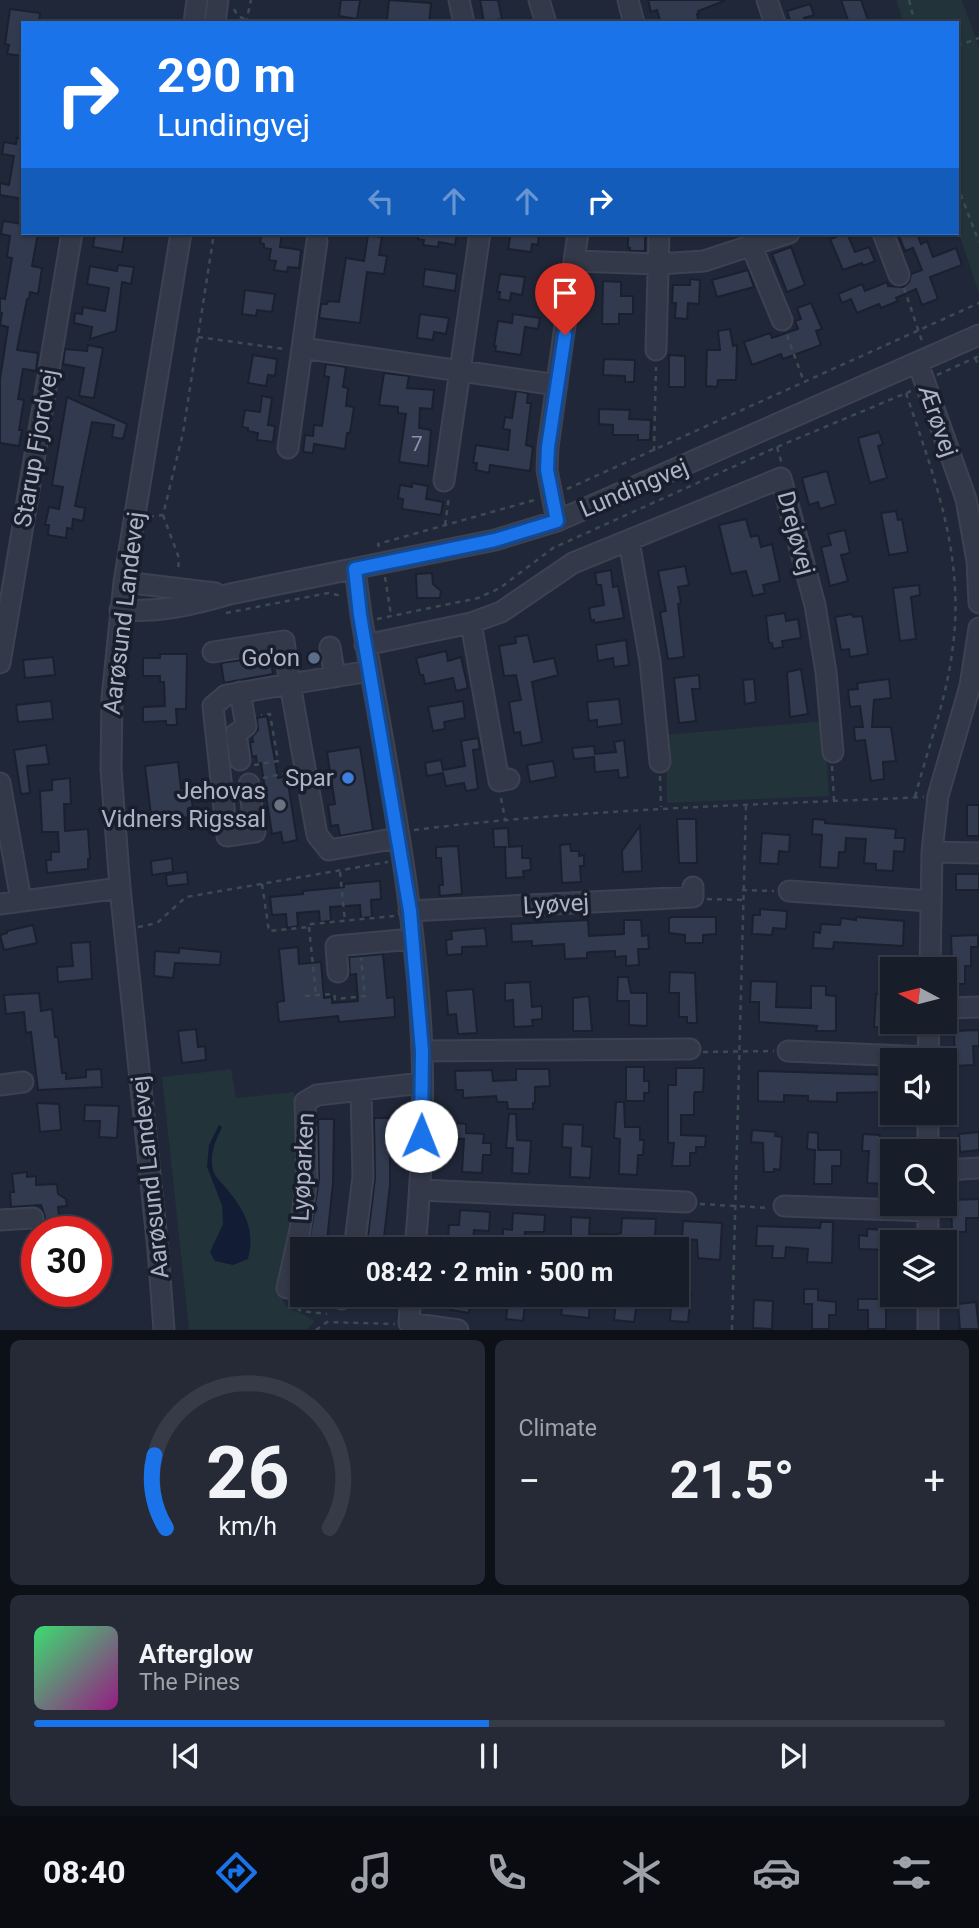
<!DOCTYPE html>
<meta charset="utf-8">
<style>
:root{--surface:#181d2a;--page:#252a36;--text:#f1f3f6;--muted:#9fa2a8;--line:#363b47;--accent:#1a73e8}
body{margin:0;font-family:Roboto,sans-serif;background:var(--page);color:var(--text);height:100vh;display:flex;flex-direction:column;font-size:26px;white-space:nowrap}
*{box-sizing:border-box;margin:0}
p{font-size:23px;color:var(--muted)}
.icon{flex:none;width:38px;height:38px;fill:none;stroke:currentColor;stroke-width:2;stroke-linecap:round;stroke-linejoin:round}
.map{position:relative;height:1330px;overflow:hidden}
.drawer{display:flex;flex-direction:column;gap:10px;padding:10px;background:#0d1017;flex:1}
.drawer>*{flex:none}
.top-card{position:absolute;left:21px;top:21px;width:938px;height:214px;border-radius:0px;box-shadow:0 2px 5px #0004,0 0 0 2px var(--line);background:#1a73e8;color:#fff;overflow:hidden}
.needle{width:46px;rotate:277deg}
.tools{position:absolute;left:880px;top:957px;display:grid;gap:14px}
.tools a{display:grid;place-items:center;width:77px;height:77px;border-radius:0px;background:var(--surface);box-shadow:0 2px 5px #0004,0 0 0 2px var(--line);font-size:35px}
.speed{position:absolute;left:21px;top:1216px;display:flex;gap:14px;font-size:35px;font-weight:700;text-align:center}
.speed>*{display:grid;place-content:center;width:91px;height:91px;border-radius:50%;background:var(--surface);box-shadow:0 2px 5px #0004,0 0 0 2px var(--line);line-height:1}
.speed .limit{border:10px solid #d22;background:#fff;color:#111}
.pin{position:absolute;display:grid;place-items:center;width:60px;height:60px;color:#fff;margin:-72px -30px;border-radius:50% 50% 50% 0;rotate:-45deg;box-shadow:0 0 7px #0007}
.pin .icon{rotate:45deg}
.me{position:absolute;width:77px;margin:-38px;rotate:1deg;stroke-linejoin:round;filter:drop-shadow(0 0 5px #0008)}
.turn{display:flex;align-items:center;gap:24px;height:147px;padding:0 21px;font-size:32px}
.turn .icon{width:91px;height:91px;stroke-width:2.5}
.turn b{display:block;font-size:49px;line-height:60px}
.lanes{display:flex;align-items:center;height:66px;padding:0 21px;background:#0003;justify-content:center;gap:35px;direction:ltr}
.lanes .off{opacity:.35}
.big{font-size:52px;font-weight:700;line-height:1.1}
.drawer .widget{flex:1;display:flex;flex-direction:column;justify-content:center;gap:10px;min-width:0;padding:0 24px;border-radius:10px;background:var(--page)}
.drawer .dial{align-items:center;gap:0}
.dial svg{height:182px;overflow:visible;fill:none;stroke:var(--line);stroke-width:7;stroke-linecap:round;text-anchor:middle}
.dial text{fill:var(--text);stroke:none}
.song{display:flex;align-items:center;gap:21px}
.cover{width:84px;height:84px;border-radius:10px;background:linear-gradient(135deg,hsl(140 70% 55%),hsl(310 70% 35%))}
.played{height:7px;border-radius:4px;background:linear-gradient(90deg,var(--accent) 50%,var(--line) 50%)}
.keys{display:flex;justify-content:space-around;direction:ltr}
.heat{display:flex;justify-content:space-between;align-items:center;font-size:38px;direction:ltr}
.drawer .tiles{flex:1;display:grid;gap:10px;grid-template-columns:1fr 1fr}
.widget:last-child{grid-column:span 2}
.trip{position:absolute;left:290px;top:1237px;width:399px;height:70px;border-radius:0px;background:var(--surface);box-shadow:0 2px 5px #0004,0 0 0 2px var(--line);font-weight:700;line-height:70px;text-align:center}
.tabs{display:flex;height:112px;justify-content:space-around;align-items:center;background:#0a0c11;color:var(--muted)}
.tabs .icon{width:49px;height:49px}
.tabs .active{color:var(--accent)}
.tabs b{font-size:32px;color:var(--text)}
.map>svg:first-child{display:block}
</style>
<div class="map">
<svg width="979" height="1330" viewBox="0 0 979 1330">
<rect width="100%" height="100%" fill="#202738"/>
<path fill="#223339" d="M896,0H962L979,47V293L957,228V23H904Z
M824,721L829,796L667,803L666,735Z
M231,1069L236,1098L294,1092L299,1159L292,1234L279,1292L285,1305L315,1321L307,1329H189L162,1077Z"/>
<path fill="#131c35" d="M219,1125L222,1127C216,1140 209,1154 213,1170C215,1177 221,1182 226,1188C244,1209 256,1230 248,1259L233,1265L215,1261L210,1252L223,1224L222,1205L207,1167L209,1145Z"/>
<path fill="#323a4f" stroke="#1b202f" stroke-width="2" d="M341,0H360L357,19L339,16Z
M389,0L431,3L429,23H397V21L387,20Z
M480,0H498L502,19L484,22Z
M648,0H724V1L698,11L699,14H697L699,23H661L657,10L651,12Z
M841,0H861L869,23H849Z
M810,4L814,15L804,18L806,23H791L787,11Z
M10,9L40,13L39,23H23V56L7,54L9,45L5,44Z
M17,138L23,139V199L0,195V183L9,185L14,156L2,154L4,142L16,144Z
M3,221L23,224V233H38L32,266L42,268L38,294L30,292L29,299H27L17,350L38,353L36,371L23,369L18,399L24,400L19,430H22L19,446L0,443V379L8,327L0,325L2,313H0V298L5,299L12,258L7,257L10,236L1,234Z
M95,233H125L122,252L93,247Z
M262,233H282L280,247L301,250L299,268L288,267L287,272L274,270L276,261L269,260L271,249L264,248V244L260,243Z
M418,233H457L455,245L439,242L438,247L423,245L424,240L418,239Z
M511,233H539L538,245L532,244L531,252L508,249Z
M847,233L855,252L869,247L875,261L863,266L862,263L843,270L830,239Z
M898,233H917L921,244L927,241L933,257L956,248L962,265L930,277L938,299L922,305L916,289L896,298L898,301L881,308L879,304L857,313L851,299L842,303L838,294L862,284L865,291L887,282L888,286L903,287L909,282L911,274L922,270L913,248L905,251Z
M368,235L382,237L379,255L387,256L384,274L367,272L360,323L319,318L321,304H327L328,301L339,302L346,258L364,261Z
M628,236H645V251H630V248H628Z
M791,247L805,285L787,292L772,254Z
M118,265L134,267L131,284L122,282L116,331L90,339L92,327L74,323L75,313L82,314L83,307L105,311L109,288L87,284L90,266L117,271Z
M425,269L457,274L455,291L423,286Z
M748,270L754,287L717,297L712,280Z
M500,274L525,277L522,295L511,293L510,301L499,299L500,292H497Z
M690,279L700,280L699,304L688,303L687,319L675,318L676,303H672L673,285H690Z
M603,281L621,282V296H633V314H619V324H602Z
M245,290L275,294L272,312L257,310L256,316L242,314Z
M811,303L822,329L816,331L821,345L783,359L781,354L752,365L744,342L770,333L772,338L798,329L795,321L801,319L797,308Z
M420,314L449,318L446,334L434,332L433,340L417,338Z
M513,314L540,318L538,329L525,327L521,355L495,351L496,346H494L498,321L512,323Z
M730,329L733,346L737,345L736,380H718L717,387L706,386L707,350H720L718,331Z
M88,345L103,348L94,398L79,396L84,368L63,364L65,349L87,351Z
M253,355L277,359L275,376L268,375L266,386L248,383Z
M669,355L685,356V387H669Z
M604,359L635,360L634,382H625V376L603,375Z
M326,364L346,367L343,387L348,388L346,406L354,407L350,433H347L345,449L314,444L313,453L303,452L305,435L313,436L314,425L322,426L329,377L324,376Z
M384,373L409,376L407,388L434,390L432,409L420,408L419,428L431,430L428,466L399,462L406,414L398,413V407L379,405Z
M516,391L528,393L527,403H531L526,445L533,447L530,471L490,465L489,473L476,470L477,463H473L476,445L508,450L510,430L503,429L505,417L512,418Z
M262,396L272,398L268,425L275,426L273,442L257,440L258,433L248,431V428L242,427L245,410L260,412Z
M67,397L127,424L123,439L112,437L114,425L92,422L75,506L85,508L83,521L73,519L72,529L67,528L66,538L48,535L49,525H45L49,507L59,509L63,487L52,485Z
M599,409L630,410L629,419L651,420L650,440H638V435H613V425L599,424Z
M879,432L883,444L878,446L887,478L870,483L858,438Z
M827,471L836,504L820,509L818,502L809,505L802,478Z
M412,483L428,486L426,499L443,502L441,515L402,509L403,499L398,498L400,485L412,487Z
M896,511L898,520L902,519L908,552L889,555L881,513Z
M746,519L751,537L758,535L761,547L772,544L780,581L763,585L765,593L753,596L746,571L731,574L719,525Z
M845,530L850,553L841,555L848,581L830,586L821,547L831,545L828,534Z
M685,566L689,585L678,587L681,603L678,604L684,657L668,659L660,612L666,611L658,571Z
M611,570L613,587L618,586L624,618L594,623V620L591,621L589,608L604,605L601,585H597L595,573Z
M432,573L433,584L441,591L440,598H417L416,574Z
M919,585L920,595L911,597L916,639L900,641L893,588Z
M785,613L786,621L798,619L801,638L782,641L783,647L773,649L772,643H769L766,616Z
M852,614L853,617L862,616L868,654L850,657L849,649L841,650L835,617Z
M528,635L534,662L554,658L558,675L532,682L542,742L522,746L520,732L514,733L509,702L521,700L516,675L504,676L499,646L516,643L515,637Z
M626,640L629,665L614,667L613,658L598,661L596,645Z
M446,651L448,661L461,657L468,688L456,691L453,678L425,684L423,675H420L416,658Z
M160,654H187L186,709H176L177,725H166V721L143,722V707L165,706L164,682H160V676H143V658H160Z
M270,656L273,674L224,683L221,663Z
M53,657L55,675L25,678L23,660Z
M801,669L808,714L790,717L787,672Z
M699,675L700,689H692L696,721L679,723L674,678Z
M754,679L756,702L745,704L743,680Z
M889,679L891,698L874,700L872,727H891L896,761L883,762L884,779L871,781L865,740L855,741L854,727H863L860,706L850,707L848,690L858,689L857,683Z
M619,699L622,724L597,727V720L589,721L587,702Z
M51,701L53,719L18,722L16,705Z
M463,701L465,718L444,722L445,729L433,731L428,707Z
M267,716L278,778L287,776L297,840L283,843L281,832L272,834L261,763L257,764L256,756L252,757L250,742H253L252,737L258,730L257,718Z
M478,738L480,749L473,750L478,789L466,791L464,783L446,786L443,773L427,776L425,763L441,760L443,770L465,766L461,741Z
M624,740L628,777L619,778L618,770L595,772L594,757L574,759L572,748L594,746L595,754L616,752L614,742Z
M46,745L49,764L27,766L30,793L21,794L14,750Z
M360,747L373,830L340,836L338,825L331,826L328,805L335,804L327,752Z
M553,761L556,777L530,782L527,765Z
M178,762L181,789L190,788L194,816L152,823L145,766Z
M70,778L71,804H64L65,831L88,829L90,859H88V869L47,873L46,860H51V852H59L58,832H42L40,791L52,790V780Z
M967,805H979V836H967Z
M677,819H696L697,863H679Z
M813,819L825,820V823L896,829L895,838H905L904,852L894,851L893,871L876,870V864L864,863L866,839L846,838L845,852H839L838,868L820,867L822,835L812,834Z
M640,826L642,871L623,872L622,851Z
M508,828L509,847L522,846V858H530L531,870L523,871L524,877L506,878L505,847H507H494L493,829Z
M762,833L790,835L789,852L779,851L778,864L760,863Z
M570,844L571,851H579V856L584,855V866H580L581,882L562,883L560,845Z
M458,846L462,894L440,896L439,885H443L441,858H436V847Z
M172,858L173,872L152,875L151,861Z
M187,872L188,884L167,886L166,875Z
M956,874H979V890H956Z
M380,881L381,899L371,900L372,917L361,918L360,905L330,907L331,921L320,922L319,911L297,913L298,926L287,928L286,914L272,915L270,897L303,894V891L344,887V884Z
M760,909L787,911L786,929L773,928L772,935L752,934L753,915H760Z
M672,917H716V934L703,935V943H685V935L669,933V918Z
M856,917L904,921L903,946L834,942L833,949L813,948L814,932L820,933L821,924L840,925L841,918L856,920Z
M588,920L589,936L624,934V920H641L642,936L648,935L649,949H638L639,965L626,966V956L615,957V951L590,952L587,953V958L565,959L564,944L532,946V941L512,942L511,924Z
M33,925L37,943L4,950L0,935L7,933V931Z
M485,928L487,946L462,947V954L447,955L446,940L452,939L451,931Z
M978,935V947H971V966H965V984H953L951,936Z
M90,942L92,979L58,982L57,967L73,966L71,943Z
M298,947L299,964L321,962L324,998L332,997V1003L358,1001L356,974L350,975L349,957L383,954L387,998L394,997L395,1017L339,1022L338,1016L279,1022L277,1002L284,1001L279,949Z
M179,948L221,952L220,965L175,963L173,978L154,976L155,951L179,953Z
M670,972L695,973L697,1023H687V1017H679V993H669Z
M618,977H628L631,993H647V1026L629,1025V1001H617Z
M751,981L777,982L776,1007L811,1008V986H826V995L836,996V1031H816L817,1026L759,1022V1002H750Z
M530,982L532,1007L542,1006V1019L532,1020L533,1026L514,1027L513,1000L505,1001V983Z
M473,989L477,1033L458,1034L456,1014L448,1015L446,991Z
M39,993L41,1011L52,1009L55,1037H58L62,1073H66V1079L86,1077V1070L101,1069L102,1087L38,1090L31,1032L26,1033L24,1012L6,1014L4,995Z
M876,994L892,995V1028L874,1027Z
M589,996L592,1031H573V998Z
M196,1029L198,1047L205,1046L206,1060L182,1063L178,1031Z
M979,1030V1046H973L974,1065L955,1066L954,1031Z
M626,1067H644V1081H649V1093H644V1101H626Z
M676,1068H704L703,1092H695L694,1095V1115H681V1135L706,1136L705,1147H696V1153H690V1166H672L674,1143H668V1085H676Z
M516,1069H549L550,1086L535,1087V1103H533V1109H508L507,1102H497L496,1096L463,1098V1090H456L455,1071L492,1070L493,1081L516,1080Z
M758,1071L892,1075V1092L837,1093V1102L808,1101V1096L784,1095V1102L758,1101Z
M616,1102H624L625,1127H640V1140H644L643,1155H638L637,1175L619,1174L620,1139L614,1138Z
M37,1103L59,1104L61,1130L40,1132Z
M85,1105L119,1106L117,1138L99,1137L100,1121H84Z
M509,1114H516L517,1140L531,1141L529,1174L512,1173L513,1148H506Z
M374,1118H390V1185L383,1246L367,1244L375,1178Z
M318,1119H334L333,1183L326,1250H308L319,1179Z
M453,1123L466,1124V1133L484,1134L483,1143H491V1155H483L482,1173L462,1172L464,1139L452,1138Z
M563,1124L583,1125L582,1146L592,1147L590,1178L570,1177L571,1148L562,1147Z
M752,1130L776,1132L775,1136L782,1137L780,1170L774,1169V1172H764L763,1143L751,1142Z
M808,1132L818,1133V1150H841V1166H832V1184H814L815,1150L807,1149Z
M979,1132V1150L960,1152L959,1134Z
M863,1134L880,1135L879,1152H892V1170H886L885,1184L867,1183L869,1151H862Z
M27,1172V1177L36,1176V1185L57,1184L58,1194L66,1199L67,1206L58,1207L60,1224L43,1225L45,1217L41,1205L11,1207L10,1192H14L12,1174Z
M979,1199V1218H966V1232H952L951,1200Z
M460,1210L490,1212L489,1231L474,1230L473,1242L448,1241L449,1225H459Z
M513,1213L545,1215L544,1232H525L524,1239H514V1246H503V1229L512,1230Z
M571,1217L590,1218L589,1234L614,1235L621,1233L622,1218L656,1219L655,1237L645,1236V1242H625V1250H557L558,1239L571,1240Z
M683,1221L722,1223L720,1260L698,1258L697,1240L682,1239Z
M821,1222H833L832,1263L807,1262L808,1249L786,1247L785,1258H772L773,1246H756L757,1226L820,1228Z
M867,1229L903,1231L902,1242H892V1250L859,1249V1235L867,1236Z
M804,1289H818V1300L836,1302V1315H829V1329H812V1304H804Z
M677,1292L691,1293L688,1322L670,1321L672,1295H677Z
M453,1295H471L469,1313L451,1310Z
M509,1295H526L523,1321L506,1319Z
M564,1295H583V1298L590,1299L589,1318L561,1315Z
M617,1295H638L634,1322L614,1320Z
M858,1299H886V1329H868V1310H858Z
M754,1300L773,1301L772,1329L753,1328Z
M976,1302L979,1329H960L958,1304Z"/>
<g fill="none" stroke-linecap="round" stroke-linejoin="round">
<defs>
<path id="minor" d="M459,0L464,23
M539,0L546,23
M628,0L634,23
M767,0L775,23
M194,23L197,0
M215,23L218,0
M883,233L899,275
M752,247L782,320
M576,261L658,264L704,261L789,233
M302,348L557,385
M656,350L659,233
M918,363L966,499L977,561L979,603
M288,448L317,241
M444,481L480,233
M557,521L547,470L548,447L578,233
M629,541L650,661L660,762
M355,569L361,615C385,760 417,906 422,1053C424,1118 421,1184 415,1250
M124,582L215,593
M120,610C159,613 193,605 230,594L495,540L557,521L979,335
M471,623L499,781L509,779
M365,645L471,623L501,612L573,563L781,478L815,605L826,672L833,752
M330,647L335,677
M213,652L284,641L290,684L226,695L213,706L227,836L255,832L249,784
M0,663L72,233
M370,671L290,684L317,835L329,850L398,838
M240,760L236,734L246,726L240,692
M0,783L21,900
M932,852L979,853
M789,891L930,901
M0,904L120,888
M409,911L693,897V887
M930,970L932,852L938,796L970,686L979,628
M338,972L336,946L412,939
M945,1008L979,1007
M422,1051L690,1049
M788,1051L928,1057
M928,1060L929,1022
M0,1085L23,1082
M928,1152V1113
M945,1170L979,1168
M420,1190L686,1202
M928,1204V1242
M784,1206L928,1211
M0,1220L33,1218
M354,1250L363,1177L361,1091
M287,1288L300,1230L307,1178L305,1102L317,1095L422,1083
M411,1295L409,1323L458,1330
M342,1299L343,1295
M164,1330L158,1250L120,888L111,769L112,698L124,582L181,233
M928,1330V1295"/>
</defs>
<use href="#minor" stroke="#3d4252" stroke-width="23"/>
<path stroke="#3a4c51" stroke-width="2.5" stroke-dasharray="5 5" stroke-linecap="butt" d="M909,0L915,23
M234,9L238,16L247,20
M246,23L251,0
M957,46L979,38
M957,185L979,242
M904,288L922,341
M787,335L804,382
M198,337L285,349
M975,358L979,366
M937,375L979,356
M906,393C935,480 966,558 952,653C946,700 927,751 915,797
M777,447L782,464
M654,451L656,367
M567,489L979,303
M163,515L179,558L178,572
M149,517L163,515L183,433L214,233
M445,525L449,497
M379,547L378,544L538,499
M385,577L391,615
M226,613L328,593L343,596
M377,619L478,598L500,588L553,548L777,447L911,391
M254,765L278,761L270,714L261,715
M832,766L834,801
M660,776L661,807
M263,778L291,772
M501,798L505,819
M414,830C583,809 753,805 924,797
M340,872L345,921
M262,884L269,931L309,927L311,924L394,916
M742,890L774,891
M707,899L742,900
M138,927L157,923L186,897L388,862
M309,927L316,995
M305,996L334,994L335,999L365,996L361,958
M703,1052L774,1051
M700,1204L770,1208
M289,1302L301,1311L327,1314
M316,1330L327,1322L395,1324
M732,1330L746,805"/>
<use href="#minor" stroke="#333948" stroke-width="19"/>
</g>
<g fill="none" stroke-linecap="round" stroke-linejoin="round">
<defs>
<path id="route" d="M421,1136L422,1051L410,911L360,615L355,569L495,540L557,521L547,470L548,447L565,335"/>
</defs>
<use href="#route" stroke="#114b97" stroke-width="18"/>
<use href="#route" stroke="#1a73e8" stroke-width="12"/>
</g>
<circle fill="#5c6f8a" stroke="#191e2d" stroke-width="2.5" cx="314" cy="658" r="7"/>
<circle fill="#3f7fe0" stroke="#191e2d" stroke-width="2.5" cx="348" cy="778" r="7"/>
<circle fill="#6b7280" stroke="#191e2d" stroke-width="2.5" cx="280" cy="805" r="7"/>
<g text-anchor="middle" stroke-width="7" stroke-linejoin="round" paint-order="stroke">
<g font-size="21" fill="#8c93a6">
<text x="417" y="451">7</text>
</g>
<g font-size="24" fill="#adb3c5" stroke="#191e2d">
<text transform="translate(938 421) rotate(71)" y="8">Ærøvej</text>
<text transform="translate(36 448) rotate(-80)" y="8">Starup Fjordvej</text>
<text transform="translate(634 488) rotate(-23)" y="8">Lundingvej</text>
<text transform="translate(796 533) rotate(75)" y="8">Drejøvej</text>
<text transform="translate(124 613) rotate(-83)" y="8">Aarøsund Landevej</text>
<text transform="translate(556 904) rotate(-3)" y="8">Lyøvej</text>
<text transform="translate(303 1167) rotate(-87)" y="8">Lyøparken</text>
<text transform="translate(150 1177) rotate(-96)" y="8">Aarøsund Landevej</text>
</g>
<g font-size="24" fill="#adb3c5" stroke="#191e2d" text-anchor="end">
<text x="300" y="666">Go'on</text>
<text x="334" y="786">Spar</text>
<text x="266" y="799">Jehovas<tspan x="266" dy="28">Vidners Rigssal</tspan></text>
</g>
</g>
</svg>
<div class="tools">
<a><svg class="needle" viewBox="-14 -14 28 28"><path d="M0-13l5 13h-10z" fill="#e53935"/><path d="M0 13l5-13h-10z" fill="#9fa2a8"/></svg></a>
<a><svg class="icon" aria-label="sound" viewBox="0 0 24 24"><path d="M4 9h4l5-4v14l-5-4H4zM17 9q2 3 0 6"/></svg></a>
<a><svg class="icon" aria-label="search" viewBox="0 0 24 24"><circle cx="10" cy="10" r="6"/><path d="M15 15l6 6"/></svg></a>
<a><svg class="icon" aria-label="layers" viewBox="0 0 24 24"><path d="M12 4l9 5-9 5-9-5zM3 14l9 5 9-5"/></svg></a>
</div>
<div class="speed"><div class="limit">30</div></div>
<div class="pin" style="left:565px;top:335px;background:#d93025"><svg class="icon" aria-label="arrive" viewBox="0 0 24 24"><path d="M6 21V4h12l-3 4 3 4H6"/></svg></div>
<svg class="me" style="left:421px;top:1136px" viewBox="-20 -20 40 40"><circle r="19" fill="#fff"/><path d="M0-13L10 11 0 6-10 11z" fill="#1a73e8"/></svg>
<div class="trip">08:42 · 2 min · 500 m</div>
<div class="top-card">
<div class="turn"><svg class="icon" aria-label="right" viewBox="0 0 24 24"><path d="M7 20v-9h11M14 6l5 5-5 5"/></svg><div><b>290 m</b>Lundingvej</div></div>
<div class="lanes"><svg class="icon off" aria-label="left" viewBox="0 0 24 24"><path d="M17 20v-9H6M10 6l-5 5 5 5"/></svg><svg class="icon off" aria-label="ahead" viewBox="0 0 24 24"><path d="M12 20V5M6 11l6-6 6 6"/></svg><svg class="icon off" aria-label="ahead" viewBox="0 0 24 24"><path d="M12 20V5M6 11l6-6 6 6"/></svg><svg class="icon" aria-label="right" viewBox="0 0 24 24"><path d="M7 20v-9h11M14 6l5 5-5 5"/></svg></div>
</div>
</div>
<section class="drawer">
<div class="tiles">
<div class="widget dial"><svg viewBox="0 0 100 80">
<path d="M14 69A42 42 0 1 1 86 69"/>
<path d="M14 69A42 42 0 0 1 9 37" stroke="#1a73e8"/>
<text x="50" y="56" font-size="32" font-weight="700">26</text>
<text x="50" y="72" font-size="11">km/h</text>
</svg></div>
<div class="widget"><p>Climate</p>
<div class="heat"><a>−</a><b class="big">21.5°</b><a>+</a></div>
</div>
<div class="widget">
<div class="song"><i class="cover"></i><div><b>Afterglow</b><p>The Pines</p></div></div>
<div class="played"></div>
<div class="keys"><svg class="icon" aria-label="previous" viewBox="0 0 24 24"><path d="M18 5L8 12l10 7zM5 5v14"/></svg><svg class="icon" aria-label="pause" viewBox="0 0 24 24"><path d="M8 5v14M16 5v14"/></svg><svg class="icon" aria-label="next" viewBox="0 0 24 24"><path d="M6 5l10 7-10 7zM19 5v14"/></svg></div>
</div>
</div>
</section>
<nav class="tabs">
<b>08:40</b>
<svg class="icon active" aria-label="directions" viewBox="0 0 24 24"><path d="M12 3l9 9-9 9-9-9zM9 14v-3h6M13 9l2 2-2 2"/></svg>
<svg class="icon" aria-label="music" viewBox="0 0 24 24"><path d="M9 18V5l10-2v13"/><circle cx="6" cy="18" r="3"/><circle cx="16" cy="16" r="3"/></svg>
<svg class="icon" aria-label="phone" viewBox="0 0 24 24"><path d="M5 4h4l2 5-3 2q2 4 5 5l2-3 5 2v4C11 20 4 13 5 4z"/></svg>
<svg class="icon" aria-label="climate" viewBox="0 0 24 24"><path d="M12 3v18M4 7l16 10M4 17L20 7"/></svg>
<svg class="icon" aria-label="car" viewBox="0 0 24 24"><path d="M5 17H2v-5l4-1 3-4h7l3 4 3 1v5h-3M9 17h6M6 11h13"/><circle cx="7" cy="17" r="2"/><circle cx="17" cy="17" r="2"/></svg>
<svg class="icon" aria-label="filters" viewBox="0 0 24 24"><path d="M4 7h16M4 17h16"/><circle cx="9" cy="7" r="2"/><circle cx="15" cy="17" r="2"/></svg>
</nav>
